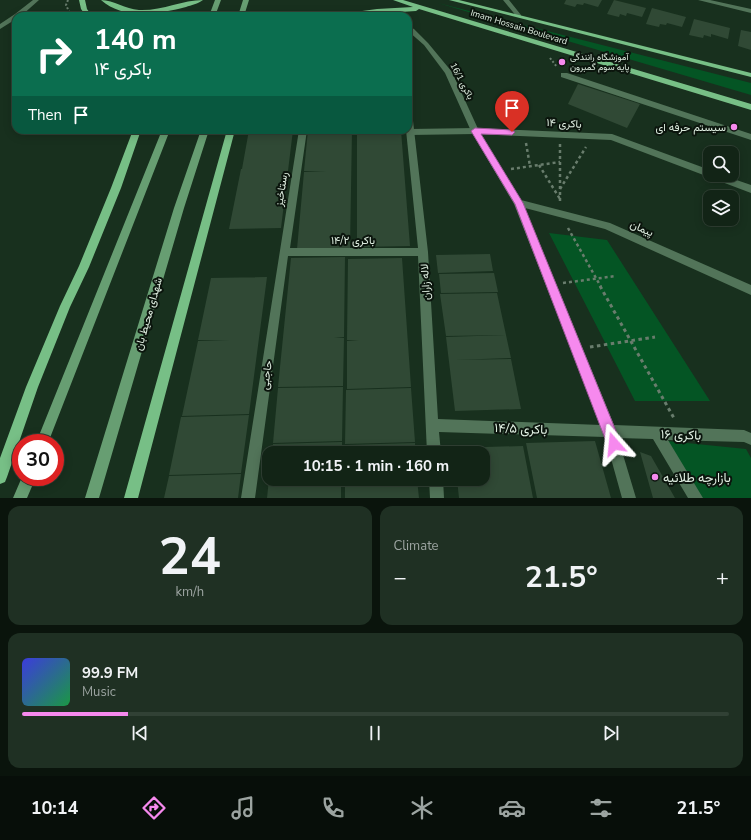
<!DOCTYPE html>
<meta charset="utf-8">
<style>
:root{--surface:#122416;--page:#1f3023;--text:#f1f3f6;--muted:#9ca4a1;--line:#314135;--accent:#f689ee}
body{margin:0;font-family:"Nunito Sans",Vazirmatn,sans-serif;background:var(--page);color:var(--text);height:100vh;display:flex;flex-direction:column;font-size:15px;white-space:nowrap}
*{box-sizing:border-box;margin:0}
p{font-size:13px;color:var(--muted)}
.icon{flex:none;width:22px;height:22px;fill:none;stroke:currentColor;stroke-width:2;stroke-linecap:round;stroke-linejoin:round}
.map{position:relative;height:498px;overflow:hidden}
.details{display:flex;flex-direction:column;gap:8px;padding:8px;background:#0a140c;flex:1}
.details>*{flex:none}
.hud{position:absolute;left:12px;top:12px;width:400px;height:122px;border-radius:12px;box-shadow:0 2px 10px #0003,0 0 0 1px var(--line);background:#0b6e4f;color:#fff;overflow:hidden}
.controls{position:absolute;left:703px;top:146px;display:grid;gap:8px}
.controls a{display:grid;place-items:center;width:36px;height:36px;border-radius:8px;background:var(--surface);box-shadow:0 2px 10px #0003,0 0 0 1px var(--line);font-size:20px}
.speed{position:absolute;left:12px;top:434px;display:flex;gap:8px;font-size:20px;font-weight:700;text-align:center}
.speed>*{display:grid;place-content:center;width:52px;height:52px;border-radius:50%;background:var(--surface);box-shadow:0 2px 10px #0003,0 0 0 1px var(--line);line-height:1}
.speed .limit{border:6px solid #d22;background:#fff;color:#111}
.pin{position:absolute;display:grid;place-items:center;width:34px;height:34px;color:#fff;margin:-41px -17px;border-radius:50% 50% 50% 0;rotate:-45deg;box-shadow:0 0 4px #0007}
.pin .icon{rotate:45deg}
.me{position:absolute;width:44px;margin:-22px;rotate:342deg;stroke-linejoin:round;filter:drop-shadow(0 0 3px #0008)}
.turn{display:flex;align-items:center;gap:14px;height:84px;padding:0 16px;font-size:18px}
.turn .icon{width:52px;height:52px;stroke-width:2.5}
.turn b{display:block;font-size:28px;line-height:34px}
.then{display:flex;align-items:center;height:38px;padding:0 16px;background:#0003;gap:8px;font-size:15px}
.big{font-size:30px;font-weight:700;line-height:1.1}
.details .widget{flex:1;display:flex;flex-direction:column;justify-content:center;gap:6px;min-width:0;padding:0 14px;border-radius:12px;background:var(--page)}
.details .dial{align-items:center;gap:0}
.dial b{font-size:52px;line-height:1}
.song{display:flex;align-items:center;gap:12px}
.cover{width:48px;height:48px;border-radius:6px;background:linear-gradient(135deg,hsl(240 70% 55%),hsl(140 70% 35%))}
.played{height:4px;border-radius:2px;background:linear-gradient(90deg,var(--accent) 15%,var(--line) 15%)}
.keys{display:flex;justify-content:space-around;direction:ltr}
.heat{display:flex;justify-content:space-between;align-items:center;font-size:22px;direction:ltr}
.details .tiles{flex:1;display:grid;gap:8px;grid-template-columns:1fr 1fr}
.widget:last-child{grid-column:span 2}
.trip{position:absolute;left:262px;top:446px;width:228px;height:40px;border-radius:12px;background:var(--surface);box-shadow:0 2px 10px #0003,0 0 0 1px var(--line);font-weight:700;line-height:40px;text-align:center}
.menu{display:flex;height:64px;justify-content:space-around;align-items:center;background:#070e09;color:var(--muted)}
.menu .icon{width:28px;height:28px}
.menu .selected{color:var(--accent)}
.menu b{font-size:18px;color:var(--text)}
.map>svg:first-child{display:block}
</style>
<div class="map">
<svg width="751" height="498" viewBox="0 0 751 498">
<rect width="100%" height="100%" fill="#18301e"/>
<path fill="#045524" d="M438,3L751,83V95Z
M549,233L607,240L710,401H635Z
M667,441L746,449L751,458V498H701Z"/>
<path fill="#304935" d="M566,0H602L598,7L584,3L583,5L577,4L575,7L564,4Z
M614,0L646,8L642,17L627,13L626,16L620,14L619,17L607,14Z
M652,8L686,17L682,27L667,23L666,25L660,24L659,27L646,24Z
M694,19L730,28L728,39L711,34V37L704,35L703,38L689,35Z
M741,30L751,32V50L738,46Z
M578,84L640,104L627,128L568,104Z
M249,130H293L281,228L229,229L241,169H260H242Z
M308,130H352L350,248L297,249L304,172L326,171H304Z
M357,130H401L404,169L357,170Z
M404,169L410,246L357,247V170Z
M490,254L493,271L438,273L436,255Z
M345,257L344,337L334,338H344L343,386L278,387L291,258Z
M402,258L411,387L347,389V341H359L347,340L348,259Z
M494,273L498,292L441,293L439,274Z
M267,277L249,414L182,416L198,341L229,340H198L211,278Z
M497,293L506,335L446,336L440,294Z
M506,335L511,358L455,360L511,359L521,409L455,411L446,337Z
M343,387L342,441L273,443L278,388Z
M411,388L415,442L345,444L346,390Z
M249,415L241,473L169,475L181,417Z
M595,441L611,498H537L526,443Z
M342,442V453H272L273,444Z
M415,443V453H345V445Z
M523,446L533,498H459L457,479H483V453H454L453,448Z
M640,452L651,456L675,498H653Z
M241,474L238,498H164L169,476Z
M269,479H341V498H267Z
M345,479H417L419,498H345Z"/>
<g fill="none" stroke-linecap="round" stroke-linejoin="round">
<path stroke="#697d6d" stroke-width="2" stroke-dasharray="2 2" stroke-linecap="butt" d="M68,0L66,5L71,16
M550,58L557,67"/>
<path stroke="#697d6d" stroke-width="2.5" stroke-dasharray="3 3" stroke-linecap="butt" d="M526,143L530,166
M560,144V201
M539,165L560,199
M511,169L560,162
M560,189L586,147
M568,228L601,287
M563,283L616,276"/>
<path stroke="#697d6d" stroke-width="3" stroke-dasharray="3.5 3.5" stroke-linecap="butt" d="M600,286L675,420
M590,347L655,337"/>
<path fill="#527459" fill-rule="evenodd" d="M33,0H39L21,16H16V19L0,29V24L15,14Z
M503,0H509L521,15V17H517Z"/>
<path fill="#527459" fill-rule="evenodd" d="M698,0H710L751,9V13Z
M408,26L414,29L428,43L452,72L479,131L521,200L610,223L751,285V295L605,229L525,208L614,425L744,430L751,433V445L744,442L668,440L703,498H688L653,439L618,438L636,498H622L605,437L439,432L441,453H427L418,256H288L255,498H241L299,130H307L290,248H418L406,130H408V109L412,112L428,252L438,419L601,425L514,204L471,131L445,73L424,45L408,31Z
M561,73H567L751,134V140L561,77Z
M429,479H443L444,498H430Z"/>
<path fill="#527459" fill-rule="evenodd" d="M475,128L612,134L710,170V175H722L751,185V193L611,140L475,134L410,135L406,132L410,129Z"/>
<path fill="#679e72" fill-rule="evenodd" d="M215,0H221L215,16H209Z
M243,0H249L244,16H238Z
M162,130H170L48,443H36Z
M201,130H209L184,208L99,498H85L174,208Z
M22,477H36L27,498H13Z"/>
<path fill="#77bf86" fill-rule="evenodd" d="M79,0H85L87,9L92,16H86L81,9Z
M101,0C114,0 125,9 139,10C162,11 182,0 203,0C198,4 191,5 186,7C160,14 123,20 101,0Z
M393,0H403L751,104V110L419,9L416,11L337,16L340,14L377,9L413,7Z
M449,0H459L751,73V77Z
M133,130H141L121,188L89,267L70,307L38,387L7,477L5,482L0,484V458L26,387L60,306L79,266L111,188Z
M227,130H235L138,498H124Z"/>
</g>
<path fill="#f689ee" stroke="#a0599b" d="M475,128L512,130L515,132L512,135L481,134L523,203L616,431L620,444L618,449L614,450L609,449L515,204L471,131Z"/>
<g fill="#f689ee" stroke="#0b150d" stroke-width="1.5">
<circle cx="562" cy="62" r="4"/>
<circle cx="734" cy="127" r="4"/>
<circle cx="655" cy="477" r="4"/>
</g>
<g text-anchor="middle" stroke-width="4" stroke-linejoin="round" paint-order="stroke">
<g font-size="9" fill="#dfeee1" stroke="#0b150d">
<text transform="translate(519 27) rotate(17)" y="3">Imam Hossain Boulevard</text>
<text transform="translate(462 81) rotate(62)" y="3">باکری 16/1</text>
</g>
<g font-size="9" fill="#dfeee1" stroke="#0b150d" text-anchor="start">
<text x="570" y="60">آموزشگاه رانندگی<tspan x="570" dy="10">پایه سوم گمبرون</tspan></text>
</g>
<g font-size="11" fill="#dfeee1" stroke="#0b150d">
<text transform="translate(564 123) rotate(3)" y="4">باکری ۱۴</text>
<text transform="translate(281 189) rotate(-81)" y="4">رستاخیز</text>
<text transform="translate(642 228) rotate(24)" y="4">پیمان</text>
<text x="353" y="244">باکری ۱۴/۲</text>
<text transform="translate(425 282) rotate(-93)" y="4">لاله زاران</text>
<text transform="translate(148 314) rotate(-74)" y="4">شهدای محیط بان</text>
<text transform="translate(266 375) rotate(-82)" y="4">حاجبی</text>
</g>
<g font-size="11" fill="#dfeee1" stroke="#0b150d" text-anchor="end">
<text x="726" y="131">سیستم حرفه ای</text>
</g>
<g font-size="13" fill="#dfeee1" stroke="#0b150d">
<text transform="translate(521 428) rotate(2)" y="5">باکری ۱۴/۵</text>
<text transform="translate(681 434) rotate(2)" y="5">باکری ۱۶</text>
</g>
<g font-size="13" fill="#dfeee1" stroke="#0b150d" text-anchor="start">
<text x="663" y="482">بازارچه طلائیه</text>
</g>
</g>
</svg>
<div class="controls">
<a><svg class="icon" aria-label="search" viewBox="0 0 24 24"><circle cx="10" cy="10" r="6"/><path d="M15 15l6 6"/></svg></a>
<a><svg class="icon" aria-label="layers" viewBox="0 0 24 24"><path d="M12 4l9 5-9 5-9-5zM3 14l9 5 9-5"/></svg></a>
</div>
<div class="speed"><div class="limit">30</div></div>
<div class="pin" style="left:512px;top:132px;background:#d93025"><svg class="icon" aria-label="arrive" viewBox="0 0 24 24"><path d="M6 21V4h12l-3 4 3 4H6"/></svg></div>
<svg class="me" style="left:614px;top:444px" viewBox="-20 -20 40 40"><path d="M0-17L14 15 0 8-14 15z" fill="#f689ee" stroke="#fff" stroke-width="4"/></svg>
<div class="trip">10:15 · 1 min · 160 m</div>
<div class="hud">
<div class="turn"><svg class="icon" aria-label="right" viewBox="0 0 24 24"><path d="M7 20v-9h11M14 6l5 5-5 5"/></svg><div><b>140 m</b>باکری ۱۴</div></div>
<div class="then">Then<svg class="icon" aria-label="arrive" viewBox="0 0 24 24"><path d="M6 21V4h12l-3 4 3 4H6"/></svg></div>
</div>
</div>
<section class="details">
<div class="tiles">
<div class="widget dial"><b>24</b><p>km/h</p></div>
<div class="widget"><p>Climate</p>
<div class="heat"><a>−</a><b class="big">21.5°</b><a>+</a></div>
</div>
<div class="widget">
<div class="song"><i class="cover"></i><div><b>99.9 FM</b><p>Music</p></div></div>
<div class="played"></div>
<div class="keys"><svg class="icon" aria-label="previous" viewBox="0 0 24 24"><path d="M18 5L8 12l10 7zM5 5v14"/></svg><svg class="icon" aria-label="pause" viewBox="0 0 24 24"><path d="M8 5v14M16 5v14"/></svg><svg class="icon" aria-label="next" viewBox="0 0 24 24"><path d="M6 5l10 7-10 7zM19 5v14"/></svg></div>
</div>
</div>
</section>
<nav class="menu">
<b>10:14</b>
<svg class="icon selected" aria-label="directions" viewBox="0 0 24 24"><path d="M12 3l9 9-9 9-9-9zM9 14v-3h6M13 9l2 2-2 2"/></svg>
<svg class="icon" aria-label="music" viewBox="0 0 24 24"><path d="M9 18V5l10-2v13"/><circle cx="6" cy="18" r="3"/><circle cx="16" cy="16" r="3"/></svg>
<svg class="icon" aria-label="phone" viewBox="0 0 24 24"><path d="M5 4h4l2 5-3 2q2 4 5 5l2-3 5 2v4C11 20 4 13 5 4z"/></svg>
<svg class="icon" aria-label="climate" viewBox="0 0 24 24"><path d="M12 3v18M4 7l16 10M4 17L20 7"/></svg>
<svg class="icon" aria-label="car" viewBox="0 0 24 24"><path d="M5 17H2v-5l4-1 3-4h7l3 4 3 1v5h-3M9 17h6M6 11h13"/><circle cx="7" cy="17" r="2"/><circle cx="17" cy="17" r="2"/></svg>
<svg class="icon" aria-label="filters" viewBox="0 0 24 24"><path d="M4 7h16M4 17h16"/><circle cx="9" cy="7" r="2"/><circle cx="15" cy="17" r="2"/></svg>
<b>21.5°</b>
</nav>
